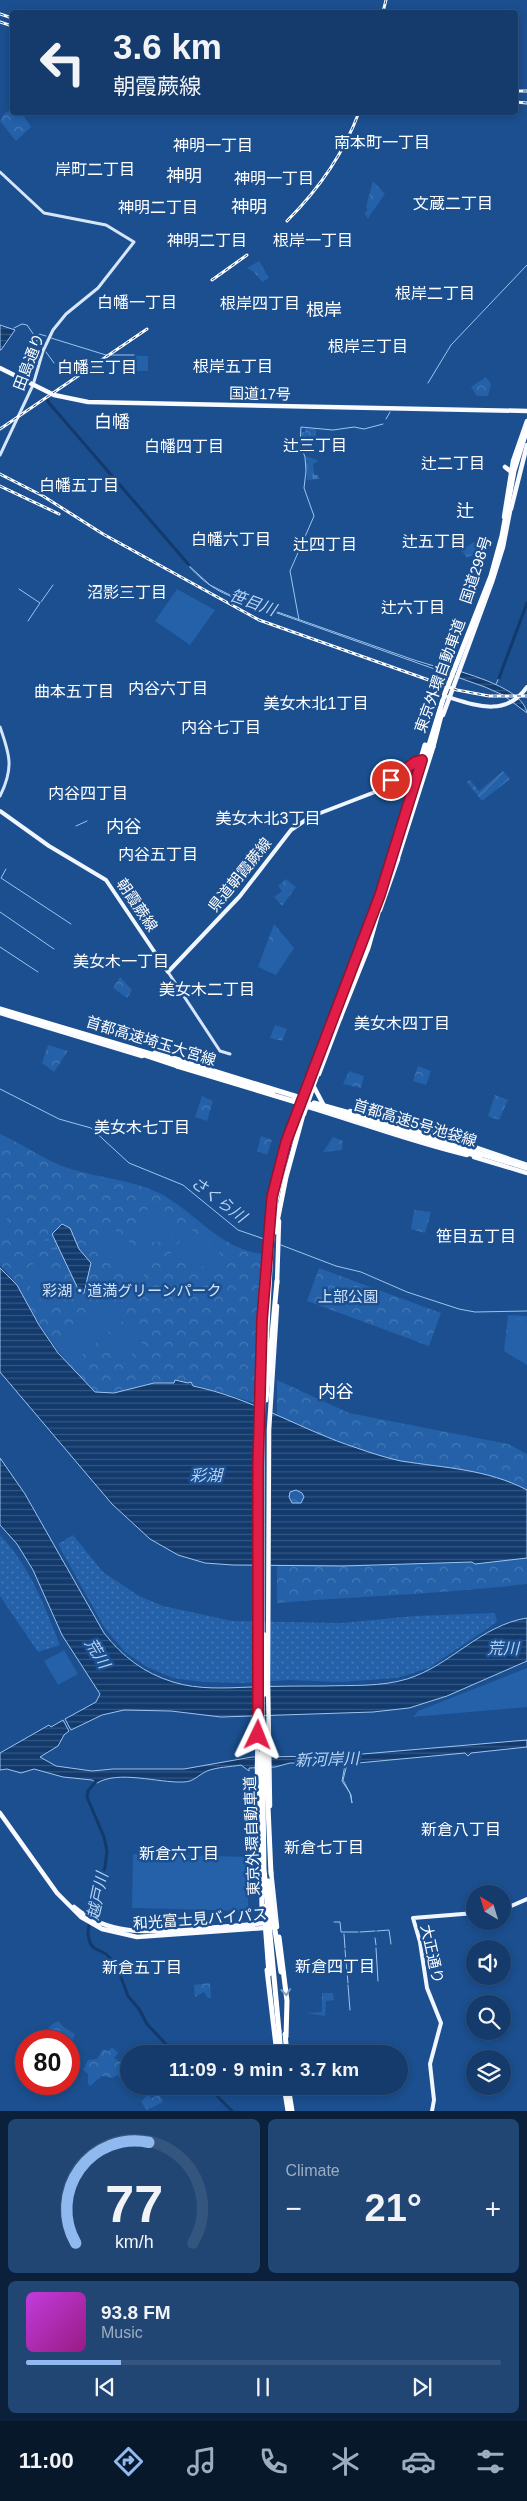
<!DOCTYPE html>
<meta charset="utf-8">
<style>
:root{--surface:#143b6b;--page:#214673;--text:#f1f3f6;--muted:#9dadc1;--line:#33557e;--accent:#90b9f0}
body{margin:0;font-family:Arial,"Noto Sans JP",sans-serif;background:var(--page);color:var(--text);height:100vh;display:flex;flex-direction:column;font-size:19px;white-space:nowrap}
*{box-sizing:border-box;margin:0}
p{font-size:16px;color:var(--muted)}
.icon{flex:none;width:28px;height:28px;fill:none;stroke:currentColor;stroke-width:2;stroke-linecap:round;stroke-linejoin:round}
.map{position:relative;height:2111px;overflow:hidden}
.drawer{display:flex;flex-direction:column;gap:8px;padding:8px;background:#0b203b;flex:1}
.drawer>*{flex:none}
.hud{position:absolute;left:10px;top:10px;width:508px;height:105px;border-radius:5px;box-shadow:0 2px 8px #0003,0 0 0 1px var(--line);background:#143b6b;color:var(--text);overflow:hidden}
.needle{width:32px;rotate:322deg}
.tools{position:absolute;left:466px;top:1885px;display:grid;gap:10px}
.tools a{display:grid;place-items:center;width:45px;height:45px;border-radius:50%;background:var(--surface);box-shadow:0 2px 8px #0003,0 0 0 1px var(--line);font-size:25px}
.speed{position:absolute;left:15px;top:2030px;display:flex;gap:10px;font-size:25px;font-weight:700;text-align:center}
.speed>*{display:grid;place-content:center;width:65px;height:65px;border-radius:50%;background:var(--surface);box-shadow:0 2px 8px #0003,0 0 0 1px var(--line);line-height:1}
.speed .limit{border:8px solid #d22;background:#fff;color:#111}
.pin{position:absolute;display:grid;place-items:center;width:42px;height:42px;color:#fff;margin:-21px;border:2px solid #fff;border-radius:50%;box-shadow:0 1px 5px #0007}
.me{position:absolute;width:55px;margin:-28px;rotate:2deg;stroke-linejoin:round;filter:drop-shadow(0 0 4px #0008)}
.turn{display:flex;align-items:center;gap:18px;height:105px;padding:0 20px;font-size:22px}
.turn .icon{width:65px;height:65px;stroke-width:2.5}
.turn b{display:block;font-size:35px;line-height:42px}
.big{font-size:38px;font-weight:600;line-height:1.1}
.drawer .card{flex:1;display:flex;flex-direction:column;justify-content:center;gap:8px;min-width:0;padding:0 18px;border-radius:8px;background:var(--page)}
.drawer .dial{align-items:center;gap:0}
.dial svg{height:130px;overflow:visible;fill:none;stroke:var(--line);stroke-width:7;stroke-linecap:round;text-anchor:middle}
.dial text{fill:var(--text);stroke:none}
.song{display:flex;align-items:center;gap:15px}
.cover{width:60px;height:60px;border-radius:8px;background:linear-gradient(135deg,hsl(290 70% 55%),hsl(310 70% 35%))}
.played{height:5px;border-radius:2px;background:linear-gradient(90deg,var(--accent) 20%,var(--line) 20%)}
.keys{display:flex;justify-content:space-around;direction:ltr}
.heat{display:flex;justify-content:space-between;align-items:center;font-size:28px;direction:ltr}
.drawer .tiles{flex:1;display:grid;gap:8px;grid-template-columns:1fr 1fr}
.card:last-child{grid-column:span 2}
.trip{position:absolute;left:120px;top:2045px;width:288px;height:50px;border-radius:25px;background:var(--surface);box-shadow:0 2px 8px #0003,0 0 0 1px var(--line);font-weight:600;line-height:50px;text-align:center}
.dock{display:flex;height:80px;justify-content:space-around;align-items:center;background:#08182b;color:var(--muted)}
.dock .icon{width:35px;height:35px}
.dock .selected{color:var(--accent)}
.dock b{font-size:22px;color:var(--text)}
.map>svg:first-child{display:block}
</style>
<div class="map">
<svg width="527" height="2111" viewBox="0 0 527 2111">
<defs>
<pattern id="grass-dots" width="8" height="8" patternUnits="userSpaceOnUse" patternTransform="scale(1.25)"><rect width="8" height="8" fill="#2461a8"/><path d="M2 2h.1M6 6h.1" fill="none" stroke="#4579b5" stroke-width="1.8" stroke-linecap="round"/></pattern>
<pattern id="forest-crowns" width="20" height="18" patternUnits="userSpaceOnUse" patternTransform="scale(1.25)"><rect width="20" height="18" fill="#2461a8"/><path d="M2 6a3 3 0 1 1 6 0M12 15a3 3 0 1 1 6 0" fill="none" stroke="#4579b5"/></pattern>
<pattern id="wetland-marsh" width="20" height="14" patternUnits="userSpaceOnUse" patternTransform="scale(1.25)"><rect width="20" height="14" fill="#2461a8"/><path d="M1 5h8M5 5V1M11 12h8M15 12V8" fill="none" stroke="#4579b5"/></pattern>
<pattern id="cemetery-stones" width="16" height="16" patternUnits="userSpaceOnUse" patternTransform="scale(1.25)"><rect width="16" height="16" fill="#2461a8"/><path d="M2 7V4a2 2 0 0 1 4 0v3zM10 15v-3a2 2 0 0 1 4 0v3z" fill="#4579b5"/></pattern>
<pattern id="garden-furrows" width="10" height="10" patternUnits="userSpaceOnUse" patternTransform="scale(1.25)"><rect width="10" height="10" fill="#2461a8"/><path d="M-1 1l2-2M0 10L10 0M9 11l2-2" fill="none" stroke="#4579b5"/></pattern>
<pattern id="water-rules" width="6" height="5" patternUnits="userSpaceOnUse" patternTransform="scale(1.25)"><rect width="6" height="5" fill="#123a6d"/><path d="M0 2.5h6" fill="none" stroke="#365883"/></pattern>
</defs>
<rect width="100%" height="100%" fill="#1b4f8f"/>
<path fill="url(#grass-dots)" d="M0,1535C30,1566 44,1605 60,1645L38,1652L0,1596Z
M73,1535L103,1572L139,1596L163,1606L232,1621L342,1623L414,1616L495,1613L497,1622L429,1668L397,1678L340,1682L289,1680L246,1683L203,1682L173,1678L147,1667L125,1652L104,1627L58,1544Z"/>
<path fill="url(#forest-crowns)" d="M12,109V112L22,113L31,127L16,141L0,121L4,114Z
M373,181L385,194L368,218L364,213L368,210L366,207Z
M136,356H148V371H136Z
M486,377L491,384L488,396H477L471,387Z
M305,428L316,429V441L300,442L301,432H305Z
M474,542L481,550L467,558L461,550Z
M286,879L296,887L282,906L274,897L282,891L278,886Z
M274,924L294,948L276,975L258,967Z
M120,977L132,990L127,998L113,988Z
M275,1025L287,1029L282,1041L270,1038Z
M48,1045L68,1051L54,1072L42,1063Z
M418,1066L431,1071L426,1085L413,1081Z
M349,1071L364,1076L361,1088L343,1084Z
M495,1095L508,1100L499,1120L488,1116Z
M202,1096L213,1101L207,1121L195,1117Z
M0,1134C25,1145 45,1161 71,1169C100,1178 132,1180 159,1193C196,1212 219,1249 263,1254L259,1307L256,1403L198,1386L154,1383L114,1393L96,1392C76,1374 58,1352 43,1329C27,1305 22,1287 0,1265Z
M261,1136L272,1140L267,1155L257,1151Z
M333,1137L343,1141L342,1150L323,1152Z
M414,1210L431,1212L425,1233L411,1229Z
M319,1268L441,1313L429,1346L307,1301Z
M508,1315L527,1316V1365L504,1351Z
M277,1380L349,1413L508,1444L527,1454V1584C444,1594 361,1596 277,1603Z
M210,1983L211,1998H208L204,1992L195,1997L194,1985Z
M322,1993H333L334,2000L326,2001L325,2016L307,2013L322,2012Z
M58,2021L65,2028L75,2034L69,2051V2041H38L51,2025Z
M112,2047L118,2053L114,2058L120,2062L129,2055V2076L120,2078L118,2075L112,2078L102,2076L90,2086L88,2084V2074L83,2070L88,2060L97,2059L103,2049L108,2051Z
M148,2094L152,2098L159,2094L163,2102L147,2110L141,2102Z"/>
<path fill="url(#wetland-marsh)" d="M47,1238L53,1239L62,1259L55,1261L46,1250L45,1240Z"/>
<path fill="url(#cemetery-stones)" d="M259,261L269,278L262,282L254,272L247,268Z
M306,456L319,461L313,464L314,475H318L320,479L307,480Z"/>
<path fill="url(#garden-furrows)" d="M503,771L510,779L482,801L467,782L470,780L479,791Z"/>
<path fill="#2461a8" d="M177,589L215,610L190,645L155,621Z
M267,943L290,951L277,973L259,967Z
M0,1195L8,1209L7,1219L2,1225L4,1228L0,1239Z
M151,1204H153L176,1220C177,1244 145,1251 136,1228Z
M109,1226L132,1244L126,1259C115,1265 103,1265 97,1253Z
M189,1228L221,1250L210,1268L181,1262L170,1255Z
M137,1245L156,1255L139,1283L121,1272Z
M33,1264L46,1268L61,1291L62,1299L52,1307C40,1305 25,1283 26,1271Z
M106,1304L118,1310L123,1321L101,1338L85,1319L86,1313L94,1305Z
M511,1318L527,1322L526,1346L515,1348L506,1346L509,1319Z
M77,1321H82L98,1341L77,1359C58,1349 61,1331 77,1321Z
M126,1327L138,1333L143,1345L122,1362L103,1339L117,1328Z
M64,1650L78,1674L58,1685L44,1661Z
M527,1668V1707L413,1717L418,1711Z
M133,1854L249,1857L248,1911L132,1908Z"/>
<path fill="url(#water-rules)" stroke="#9cc4f0" fill-rule="evenodd" d="M0,325L15,330L1,350H0Z
M187,564L210,585L232,596L414,660L444,669L447,667C469,675 523,688 527,713L503,695L485,687L266,609L262,611L260,607C226,595 211,591 187,564Z
M62,1224L70,1228L79,1249L91,1263L84,1293H80L52,1234Z
M0,1268L17,1285L39,1325L58,1353L95,1392L114,1393L154,1383H174L175,1380L188,1383L191,1382L193,1386C252,1398 301,1430 357,1448C371,1453 387,1458 401,1461C445,1468 487,1469 527,1490V1558L475,1564L472,1562L343,1566L233,1565L205,1563L178,1555L150,1539L112,1504L0,1372ZM296,1490L302,1493L304,1497L301,1503H292L289,1497L290,1492Z
M0,1458L25,1494L104,1633C123,1657 144,1673 173,1682C199,1690 225,1688 252,1687C276,1686 300,1686 324,1686C351,1685 381,1687 407,1679C450,1666 481,1625 527,1618V1661L447,1696L409,1708L373,1712L221,1717L171,1711L124,1710L102,1715L71,1730L65,1719L96,1702L100,1694L62,1635L33,1570L17,1544L0,1525Z
M63,1720L69,1731L64,1735L58,1746L40,1757L56,1766L92,1771L113,1769H184L252,1757L339,1756L527,1740V1747L471,1753L468,1756L465,1753L347,1764L343,1780L351,1795L352,1803L350,1793L342,1781L345,1765L341,1763H290L275,1767L249,1768V1771L241,1765C230,1767 217,1767 207,1771C198,1775 194,1782 183,1782C158,1783 119,1770 97,1783L92,1780L63,1777L34,1769L21,1773L7,1769L0,1770V1753L49,1725L51,1727Z"/>
<path fill="#1b4f8f" d="M258,1403L272,1409L271,1568H256Z"/>
<g fill="none" stroke-linecap="round" stroke-linejoin="round">
<path stroke="#9cc4f0" stroke-width="1" d="M14,328L22,324L27,325L34,335
M35,337L42,347
M36,337L39,334L46,336
M51,338L106,355H134
M46,352L54,363
M29,366L37,339
M27,370L28,379
M428,383L451,345L527,265
M386,419L390,412
M19,589L40,603L28,621
M41,602L53,585
M299,620L290,571L314,516L304,488L306,471L305,457L300,444L301,427L333,430L354,427L364,429L383,424
M496,684L499,678
M76,826L87,821
M6,869L1,878L71,924
M0,912L54,949
M0,947L38,972
M0,1089L59,1119L91,1128L129,1163L183,1185L238,1230L267,1240
M281,1245L336,1266L361,1272L407,1292L459,1309L475,1312L527,1311
M334,1922H340L341,1932H358
M377,1931L389,1930L391,1944
M360,1932L375,1931
M344,1934L345,1948
M375,1938L376,1945
M376,1948L378,1981
M345,1950L348,1983
M348,1985L350,2010"/>
<path stroke="#123a6d" stroke-width="3" d="M46,397L49,403L189,565
M499,678L527,603
M97,1780L88,1791L87,1797L104,1837L107,1851L105,1867L90,1915L88,1934L90,1943L94,1948L106,1954L116,1964L128,1996L139,2009L147,2024L175,2054
M207,2086L232,2111"/>
<path stroke="#3d69a0" stroke-width="4.5" stroke-dasharray="4.5 2" stroke-linecap="butt" d="M512,500L514,483"/>
<path stroke="#d6e6fa" stroke-width="3" d="M0,172L44,213L106,225L134,242L98,288L66,314L53,330L43,351L33,385L0,455
M0,727C10,755 14,768 0,796
M168,972L220,1051L230,1054"/>
<path stroke="#f0f6ff" stroke-width="4" d="M448,697C477,706 506,717 527,687
M0,811L49,846L106,880L168,972L240,896L291,830L310,817L375,792L421,760
M502,1910L527,1899
M432,2111L434,2100L430,2064L441,2023L427,1988L420,1942L413,1918L475,1913"/>
<path stroke="#f8faff" stroke-width="4.5" d="M0,368L54,395L88,402L527,411
M505,467L510,471
M511,509L527,445
M504,517L513,461L527,421
M443,715L492,582L503,547L511,506
M380,910L398,859
M0,1013L142,1056
M155,1052L180,1060
M175,1062L273,1092
M319,1074L341,1016
M314,1087L323,1104
M305,1106C359,1122 412,1142 467,1155
M350,1111L386,1118L422,1130
M304,1114L312,1091
M430,1132L527,1165
M474,1157L527,1173
M266,1259L272,1197L277,1171L311,1079
M277,1284L279,1221
M270,1806L268,1682L269,1430L277,1306
M0,1813L57,1893L81,1917L102,1929L137,1937L277,1927L271,1871
M259,1876L257,1767L259,1682L258,1465L265,1270
M74,1907C109,1937 152,1932 195,1929C219,1927 243,1925 267,1923"/>
<path stroke="#fff" stroke-width="5" d="M396,847L401,826
M397,860L433,747
M178,1060L298,1097
M177,1066L296,1102
M310,1094L319,1070
M314,1103L364,1117
M401,1126L432,1134
M445,1143L527,1168
M447,1148L479,1156
M274,1202L286,1147
M275,1232L286,1177L304,1111
M266,1273L267,1257
M266,1400L277,1281
M265,1694V1635
M262,1722V1426L271,1249
M265,1739L271,1874
M260,1754L262,1910
M264,1906L265,1918
M279,1937L287,2001L286,2037
M267,1970L277,2054
M279,2031L281,2054
M285,2034L287,2054
M284,2086L288,2111
M288,2086L292,2111"/>
<defs>
<path id="rail" d="M383,12L386,0
M0,14L12,18
M0,22L12,26
M515,91H527
M515,102L527,103
M287,221C318,190 344,153 359,112
M212,280L247,255
M0,429L147,329
M0,474L43,496L103,534L259,620L457,690L489,696H527
M0,486L59,514"/>
</defs>
<use href="#rail" stroke="#fff" stroke-width="3"/>
<use href="#rail" stroke="#1b4f8f" stroke-width="1" stroke-dasharray="4" stroke-linecap="butt"/>
<path stroke="#fff" stroke-width="5" d="M433,747L442,712
M413,785L425,745
M0,1009L178,1062
M340,1018L368,948L380,906
M141,1054L177,1066
M295,1100L451,1147
M364,1117L446,1141
M271,1249L276,1200L288,1147L394,859L445,693L491,576L502,536L514,471L527,429
M262,1722L264,1869L279,2031
M268,1881L281,1972
M265,1922L269,1974"/>
</g>
<defs><path id="oneway-chevron" d="M-2-3.5L2.5 0L-2 3.5" fill="none" stroke-width="1.6" stroke-linecap="round" stroke-linejoin="round" transform="scale(1.25)"/></defs>
<use stroke="#829ec1" href="#oneway-chevron" transform="translate(286 1992) rotate(84)"/>
<g fill="none" stroke-linecap="round" stroke-linejoin="round">
<defs>
<path id="route" d="M258,1735V1465L262,1320L272,1197L286,1142L380,895L422,760L415,762L391,780"/>
</defs>
<use href="#route" stroke="#92132f" stroke-width="12"/>
<use href="#route" stroke="#e11d48" stroke-width="9"/>
</g>
<g text-anchor="middle" stroke-width="5" stroke-linejoin="round" paint-order="stroke">
<g font-size="15" fill="#fff" stroke="#1b4f8f">
<text transform="translate(29 362) rotate(-69)" y="5">田島通り</text>
<text transform="translate(260 394) rotate(1)" y="5">国道17号</text>
<text transform="translate(476 570) rotate(-72)" y="5">国道298号</text>
<text transform="translate(440 676) rotate(-70)" y="5">東京外環自動車道</text>
<text transform="translate(240 875) rotate(-51)" y="5">県道朝霞蕨線</text>
<text transform="translate(137 905) rotate(56)" y="5">朝霞蕨線</text>
<text transform="translate(151 1041) rotate(17)" y="5">首都高速埼玉大宮線</text>
<text transform="translate(415 1123) rotate(17)" y="5">首都高速5号池袋線</text>
<text transform="translate(252 1836) rotate(-92)" y="5">東京外環自動車道</text>
<text transform="translate(200 1919) rotate(-4)" y="5">和光富士見バイパス</text>
<text transform="translate(432 1954) rotate(78)" y="5">大正通り</text>
</g>
<g font-size="15" fill="#cfe3fa" stroke="#1b4f8f">
<text x="132" y="1296">彩湖・道満グリーンパーク</text>
<text x="348" y="1302">上部公園</text>
</g>
<g font-size="16" fill="#fff" stroke="#1b4f8f">
<text x="382" y="148">南本町一丁目</text>
<text x="213" y="151">神明一丁目</text>
<text x="95" y="175">岸町二丁目</text>
<text x="274" y="184">神明一丁目</text>
<text x="453" y="209">文蔵二丁目</text>
<text x="158" y="213">神明二丁目</text>
<text x="207" y="246">神明二丁目</text>
<text x="313" y="246">根岸一丁目</text>
<text x="435" y="299">根岸二丁目</text>
<text x="137" y="308">白幡一丁目</text>
<text x="260" y="309">根岸四丁目</text>
<text x="368" y="352">根岸三丁目</text>
<text x="233" y="372">根岸五丁目</text>
<text x="97" y="373">白幡三丁目</text>
<text x="315" y="451">辻三丁目</text>
<text x="184" y="452">白幡四丁目</text>
<text x="453" y="469">辻二丁目</text>
<text x="79" y="491">白幡五丁目</text>
<text x="231" y="545">白幡六丁目</text>
<text x="434" y="547">辻五丁目</text>
<text x="325" y="550">辻四丁目</text>
<text x="127" y="598">沼影三丁目</text>
<text x="413" y="613">辻六丁目</text>
<text x="168" y="694">内谷六丁目</text>
<text x="74" y="697">曲本五丁目</text>
<text x="316" y="709">美女木北1丁目</text>
<text x="221" y="733">内谷七丁目</text>
<text x="88" y="799">内谷四丁目</text>
<text x="268" y="824">美女木北3丁目</text>
<text x="158" y="860">内谷五丁目</text>
<text x="121" y="967">美女木一丁目</text>
<text x="207" y="995">美女木二丁目</text>
<text x="402" y="1029">美女木四丁目</text>
<text x="142" y="1133">美女木七丁目</text>
<text x="476" y="1242">笹目五丁目</text>
<text x="461" y="1835">新倉八丁目</text>
<text x="324" y="1853">新倉七丁目</text>
<text x="179" y="1859">新倉六丁目</text>
<text x="335" y="1972">新倉四丁目</text>
<text x="142" y="1973">新倉五丁目</text>
</g>
<g font-size="16" font-style="italic" fill="#b5d3f5" stroke="#1b4f8f">
<text transform="translate(253 602) rotate(20)" y="6">笹目川</text>
<text transform="translate(219 1199) rotate(37)" y="6">さくら川</text>
<text x="206" y="1481">彩湖</text>
<text x="503" y="1654">荒川</text>
<text transform="translate(98 1653) rotate(59)" y="6">荒川</text>
<text transform="translate(327 1759) rotate(-2)" y="6">新河岸川</text>
<text transform="translate(97 1896) rotate(-78)" y="6">越戸川</text>
</g>
<g font-size="18" fill="#fff" stroke="#1b4f8f">
<text x="184" y="182">神明</text>
<text x="249" y="213">神明</text>
<text x="324" y="316">根岸</text>
<text x="112" y="428">白幡</text>
<text x="465" y="517">辻</text>
<text x="124" y="833">内谷</text>
<text x="336" y="1398">内谷</text>
</g>
</g>
</svg>
<div class="tools">
<a><svg class="needle" viewBox="-14 -14 28 28"><path d="M0-13l5 13h-10z" fill="#e53935"/><path d="M0 13l5-13h-10z" fill="#9dadc1"/></svg></a>
<a><svg class="icon" aria-label="sound" viewBox="0 0 24 24"><path d="M4 9h4l5-4v14l-5-4H4zM17 9q2 3 0 6"/></svg></a>
<a><svg class="icon" aria-label="search" viewBox="0 0 24 24"><circle cx="10" cy="10" r="6"/><path d="M15 15l6 6"/></svg></a>
<a><svg class="icon" aria-label="layers" viewBox="0 0 24 24"><path d="M12 4l9 5-9 5-9-5zM3 14l9 5 9-5"/></svg></a>
</div>
<div class="speed"><div class="limit">80</div></div>
<div class="pin" style="left:391px;top:780px;background:#d93025"><svg class="icon" aria-label="arrive" viewBox="0 0 24 24"><path d="M6 21V4h12l-3 4 3 4H6"/></svg></div>
<svg class="me" style="left:258px;top:1735px" viewBox="-20 -20 40 40"><path d="M0-17L14 15 0 8-14 15z" fill="#e11d48" stroke="#fff" stroke-width="4"/></svg>
<div class="trip">11:09 · 9 min · 3.7 km</div>
<div class="hud">
<div class="turn"><svg class="icon" aria-label="left" viewBox="0 0 24 24"><path d="M17 20v-9H6M10 6l-5 5 5 5"/></svg><div><b>3.6 km</b>朝霞蕨線</div></div>
</div>
</div>
<section class="drawer">
<div class="tiles">
<div class="card dial"><svg viewBox="0 0 100 80">
<path d="M14 69A42 42 0 1 1 86 69"/>
<path d="M14 69A42 42 0 0 1 59 7" stroke="#90b9f0"/>
<text x="50" y="56" font-size="32" font-weight="700">77</text>
<text x="50" y="72" font-size="11">km/h</text>
</svg></div>
<div class="card"><p>Climate</p>
<div class="heat"><a>−</a><b class="big">21°</b><a>+</a></div>
</div>
<div class="card">
<div class="song"><i class="cover"></i><div><b>93.8 FM</b><p>Music</p></div></div>
<div class="played"></div>
<div class="keys"><svg class="icon" aria-label="previous" viewBox="0 0 24 24"><path d="M18 5L8 12l10 7zM5 5v14"/></svg><svg class="icon" aria-label="pause" viewBox="0 0 24 24"><path d="M8 5v14M16 5v14"/></svg><svg class="icon" aria-label="next" viewBox="0 0 24 24"><path d="M6 5l10 7-10 7zM19 5v14"/></svg></div>
</div>
</div>
</section>
<nav class="dock">
<b>11:00</b>
<svg class="icon selected" aria-label="directions" viewBox="0 0 24 24"><path d="M12 3l9 9-9 9-9-9zM9 14v-3h6M13 9l2 2-2 2"/></svg>
<svg class="icon" aria-label="music" viewBox="0 0 24 24"><path d="M9 18V5l10-2v13"/><circle cx="6" cy="18" r="3"/><circle cx="16" cy="16" r="3"/></svg>
<svg class="icon" aria-label="phone" viewBox="0 0 24 24"><path d="M5 4h4l2 5-3 2q2 4 5 5l2-3 5 2v4C11 20 4 13 5 4z"/></svg>
<svg class="icon" aria-label="climate" viewBox="0 0 24 24"><path d="M12 3v18M4 7l16 10M4 17L20 7"/></svg>
<svg class="icon" aria-label="car" viewBox="0 0 24 24"><path d="M5 17H2v-5l4-1 3-4h7l3 4 3 1v5h-3M9 17h6M6 11h13"/><circle cx="7" cy="17" r="2"/><circle cx="17" cy="17" r="2"/></svg>
<svg class="icon" aria-label="filters" viewBox="0 0 24 24"><path d="M4 7h16M4 17h16"/><circle cx="9" cy="7" r="2"/><circle cx="15" cy="17" r="2"/></svg>
</nav>
